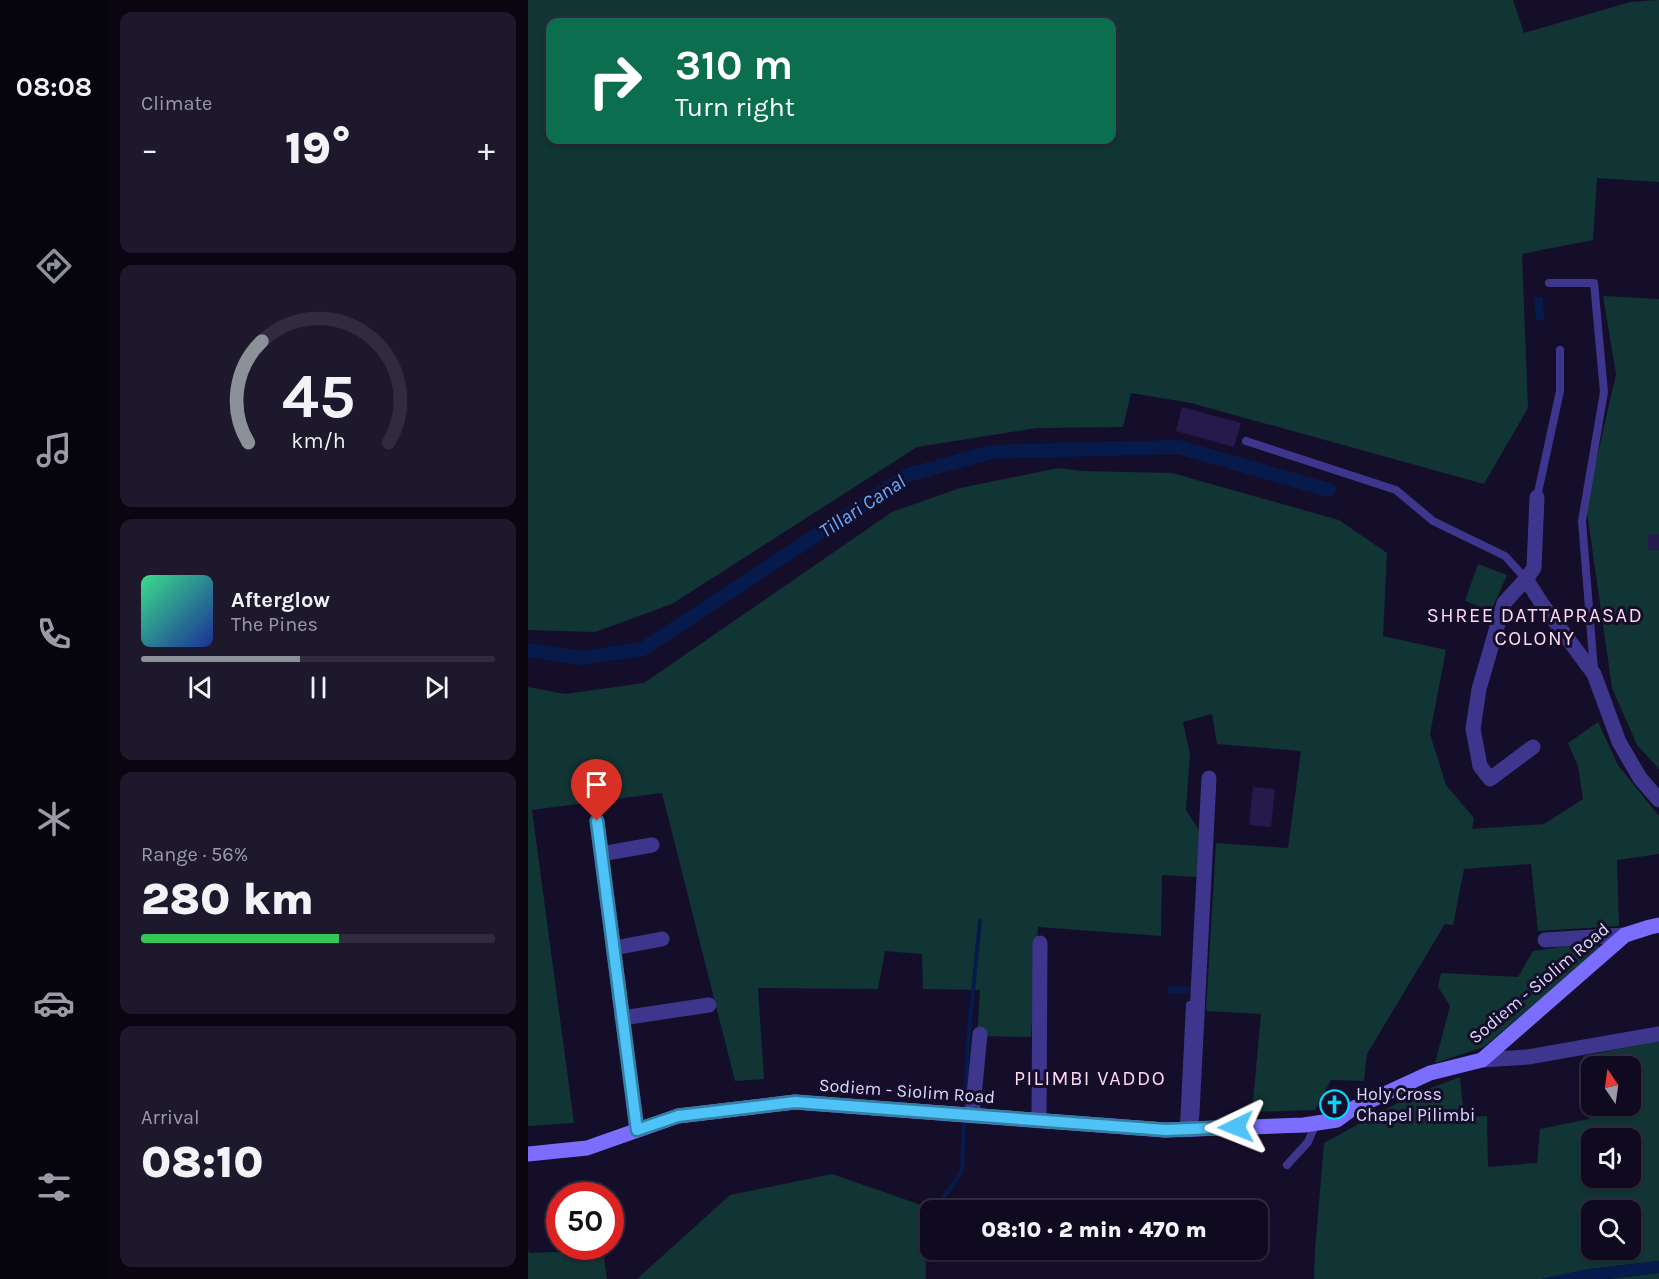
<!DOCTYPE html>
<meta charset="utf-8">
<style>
:root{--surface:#100a20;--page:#1e182d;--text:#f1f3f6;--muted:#9c9aa5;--line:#302b3e;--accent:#8c9099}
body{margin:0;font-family:Karla,sans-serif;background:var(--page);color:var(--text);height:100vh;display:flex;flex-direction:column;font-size:22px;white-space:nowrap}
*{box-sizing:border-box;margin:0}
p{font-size:20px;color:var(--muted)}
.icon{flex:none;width:33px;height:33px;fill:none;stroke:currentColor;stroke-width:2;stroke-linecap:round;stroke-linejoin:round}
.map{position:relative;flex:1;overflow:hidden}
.drawer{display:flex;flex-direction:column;gap:12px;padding:12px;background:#090612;width:420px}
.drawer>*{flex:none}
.banner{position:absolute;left:18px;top:18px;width:570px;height:126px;border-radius:12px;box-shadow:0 2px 4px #0004,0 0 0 2px var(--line);background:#0b6e4f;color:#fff;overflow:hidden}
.needle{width:39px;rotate:347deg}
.buttons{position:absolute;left:1053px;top:1056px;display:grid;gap:12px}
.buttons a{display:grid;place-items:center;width:60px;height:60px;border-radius:12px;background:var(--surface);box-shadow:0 2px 4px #0004,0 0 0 2px var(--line);font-size:30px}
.speed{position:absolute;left:18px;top:1182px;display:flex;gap:12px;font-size:30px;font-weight:700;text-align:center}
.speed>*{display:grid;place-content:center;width:78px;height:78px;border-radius:50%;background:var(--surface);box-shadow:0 2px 4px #0004,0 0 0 2px var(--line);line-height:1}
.speed .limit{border:9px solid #d22;background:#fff;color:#111}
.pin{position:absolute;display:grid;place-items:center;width:51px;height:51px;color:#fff;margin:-62px -26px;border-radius:50% 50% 50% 0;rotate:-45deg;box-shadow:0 0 6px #0007}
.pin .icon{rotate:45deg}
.me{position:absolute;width:66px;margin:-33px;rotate:268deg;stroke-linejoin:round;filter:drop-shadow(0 0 4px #0008)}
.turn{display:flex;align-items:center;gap:21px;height:126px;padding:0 30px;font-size:27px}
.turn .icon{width:78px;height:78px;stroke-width:2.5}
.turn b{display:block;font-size:42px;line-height:51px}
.big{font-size:45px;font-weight:800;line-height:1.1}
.drawer .card{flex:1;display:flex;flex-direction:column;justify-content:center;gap:9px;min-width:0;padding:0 21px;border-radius:12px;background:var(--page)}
.drawer .dial{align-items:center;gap:0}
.dial svg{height:156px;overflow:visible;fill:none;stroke:var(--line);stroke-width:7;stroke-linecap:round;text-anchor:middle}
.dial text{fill:var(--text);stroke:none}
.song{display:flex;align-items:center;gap:18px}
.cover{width:72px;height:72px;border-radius:9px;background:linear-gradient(135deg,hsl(150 70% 55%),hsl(230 70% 35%))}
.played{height:6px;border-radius:3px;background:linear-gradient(90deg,var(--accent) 45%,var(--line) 45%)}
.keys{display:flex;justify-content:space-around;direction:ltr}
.heat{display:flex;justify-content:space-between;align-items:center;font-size:33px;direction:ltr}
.charge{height:9px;border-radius:4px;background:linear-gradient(90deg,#34c759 56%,var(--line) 0)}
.trip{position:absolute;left:392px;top:1200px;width:348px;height:60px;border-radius:12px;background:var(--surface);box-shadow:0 2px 4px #0004,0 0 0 2px var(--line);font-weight:800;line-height:60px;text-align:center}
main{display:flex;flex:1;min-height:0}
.menu{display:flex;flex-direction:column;width:108px;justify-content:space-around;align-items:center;background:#06040d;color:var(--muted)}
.menu .icon{width:42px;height:42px}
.menu .current{color:var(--accent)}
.menu b{font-size:27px;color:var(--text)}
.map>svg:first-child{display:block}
</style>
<main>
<nav class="menu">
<b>08:08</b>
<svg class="icon current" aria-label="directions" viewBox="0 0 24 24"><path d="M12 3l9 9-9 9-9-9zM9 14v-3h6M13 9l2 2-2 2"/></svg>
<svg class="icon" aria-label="music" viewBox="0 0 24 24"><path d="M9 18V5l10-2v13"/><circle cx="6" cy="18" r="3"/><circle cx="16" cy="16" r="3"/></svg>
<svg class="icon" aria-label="phone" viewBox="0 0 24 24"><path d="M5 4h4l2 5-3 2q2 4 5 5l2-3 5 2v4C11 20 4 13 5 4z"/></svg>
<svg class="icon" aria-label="climate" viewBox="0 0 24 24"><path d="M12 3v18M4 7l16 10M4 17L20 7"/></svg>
<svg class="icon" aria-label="car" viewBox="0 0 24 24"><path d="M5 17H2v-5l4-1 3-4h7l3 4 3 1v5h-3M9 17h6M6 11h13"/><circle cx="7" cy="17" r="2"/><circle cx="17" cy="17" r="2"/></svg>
<svg class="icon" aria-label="filters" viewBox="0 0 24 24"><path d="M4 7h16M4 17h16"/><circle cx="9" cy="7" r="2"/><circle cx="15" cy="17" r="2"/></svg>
</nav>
<section class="drawer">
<div class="card"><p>Climate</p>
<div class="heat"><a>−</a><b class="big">19°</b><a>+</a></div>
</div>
<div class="card dial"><svg viewBox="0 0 100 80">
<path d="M14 69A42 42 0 1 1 86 69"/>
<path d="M14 69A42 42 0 0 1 21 17" stroke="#8c9099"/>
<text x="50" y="56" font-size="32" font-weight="700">45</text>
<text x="50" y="72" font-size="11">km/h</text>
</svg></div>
<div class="card">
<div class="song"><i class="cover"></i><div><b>Afterglow</b><p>The Pines</p></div></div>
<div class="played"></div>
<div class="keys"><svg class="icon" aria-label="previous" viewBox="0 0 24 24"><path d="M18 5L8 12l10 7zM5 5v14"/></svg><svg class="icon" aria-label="pause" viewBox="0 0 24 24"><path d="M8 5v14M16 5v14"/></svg><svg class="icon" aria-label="next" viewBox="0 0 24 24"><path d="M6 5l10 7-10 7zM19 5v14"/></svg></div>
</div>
<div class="card"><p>Range · 56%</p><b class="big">280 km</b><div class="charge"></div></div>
<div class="card"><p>Arrival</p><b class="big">08:10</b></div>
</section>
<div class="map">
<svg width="1131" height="1279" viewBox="0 0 1131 1279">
<rect width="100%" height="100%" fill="#150e2a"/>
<path fill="#113434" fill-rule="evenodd" d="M0,0H985L996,33L1102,2L1131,0V182L1069,178L1065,240L994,254L1000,408L956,484L663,403L603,393L595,427L509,428L389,447L144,604L67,632L0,630ZM22,22H584V140H22Z
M1075,296L1131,299V769L1109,745L1084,688L1058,505L1088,374Z
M531,468L554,471L644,473L811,520L859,553L855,636L918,650L902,734L918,785L946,818L944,829L1016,824L1055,799L1050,766L1040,743L1070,722L1090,765L1131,816V854L1089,860L1091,926L1010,931L1003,864L936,869L925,925L917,924L839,1054L836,1081L803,1080L787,1110L724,1112L733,1014L678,1011L688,843L760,848L773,751L689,744L684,714L655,722L662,754L658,810L673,833L669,877L634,875L633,936L510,927L503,1037L449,1036L452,990L395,989L394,954L357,951L350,989L230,988L236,1079L207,1081L134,793L4,810L46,1123L0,1126V687L37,694L116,683L364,512L432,488Z
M950,564L979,575L963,611L937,601Z
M1061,943L1073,947L956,1047L907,1063L922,1006L910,987L913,973L990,977L1005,951Z
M1131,1041V1261L1060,1269L1014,1279H786L787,1250L796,1143L884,1095L932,1077L936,1117L959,1116L960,1167L1009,1163L1012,1129L1061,1119L1055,1056ZM1064,1066H1102V1106H1064ZM1064,1138H1102V1178H1064ZM1064,1210H1102V1250H1064Z
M304,1174L396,1206L398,1279H109L202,1195Z
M0,1249L1,1253L75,1250L79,1279H0Z
M1131,1273V1279H1081Z"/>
<path fill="#061b4b" d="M1006,297H1015L1016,320L1008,321Z
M640,986L661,987L660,994L640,993Z
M1131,1261V1273L1081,1279H1014L1060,1269Z"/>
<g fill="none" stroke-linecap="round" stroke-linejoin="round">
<path stroke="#061b4b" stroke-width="4" d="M437,1112L440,1042L452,921
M407,1210L434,1171L436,1120"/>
<path stroke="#061b4b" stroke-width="14" d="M0,650L53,658L115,649L380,475L464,452L650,447L801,490"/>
</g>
<path fill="#26194c" d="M654,407L713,423L706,447L648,431Z
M1131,534V550H1120V535Z
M725,787L747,789L743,827L721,825Z
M805,1091L818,1096L815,1104L805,1111L797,1112L796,1111Z"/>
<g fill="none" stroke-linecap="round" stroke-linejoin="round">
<path stroke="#3e368c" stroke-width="8" d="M1021,283H1066L1076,392L1054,521L1066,670
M718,441L868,490L905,521L977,556L998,579
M1009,497L1032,391V350
M656,1125L662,1005
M759,1165L780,1142L788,1123"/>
<path stroke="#3e368c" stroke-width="15" d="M998,579L1014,604L1066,674L1091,742L1112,778L1131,800
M1005,747L962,779L952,766L945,729L951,689L976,603L998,579L1006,568L1009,497
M69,821L109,1130
M73,854L124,845
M1017,940L1097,935
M86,948L134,939
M94,1018L181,1005
M954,1060L1000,1057L1131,1034
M444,1116L452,1034
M511,1121L512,943
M662,1129L664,1113L681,778"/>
<path stroke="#7b6eff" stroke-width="15" d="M0,1154L59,1148L150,1116L267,1102L637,1130L776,1125L809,1120L824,1109L902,1073L954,1060L1097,935L1122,927L1131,925"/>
</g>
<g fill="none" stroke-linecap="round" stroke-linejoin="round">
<defs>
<path id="route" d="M69,821L109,1130L150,1116L267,1102L638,1130L708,1127"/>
</defs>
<use href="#route" stroke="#337fa1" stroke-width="15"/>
<use href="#route" stroke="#4fc3f7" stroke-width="10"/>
</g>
<defs>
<symbol id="church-ring" viewBox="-11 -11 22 22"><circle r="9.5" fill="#150e2a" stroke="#03d7ff" stroke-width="1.5"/><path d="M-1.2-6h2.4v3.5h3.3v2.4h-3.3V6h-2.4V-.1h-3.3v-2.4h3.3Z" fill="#03d7ff"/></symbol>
</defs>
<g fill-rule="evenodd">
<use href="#church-ring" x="790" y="1088" width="33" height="33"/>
</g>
<g text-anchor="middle" stroke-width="6" stroke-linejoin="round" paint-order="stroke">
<g font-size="18" fill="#ded7ff" stroke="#150e2a">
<text transform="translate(1011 983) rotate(-40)" y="6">Sodiem - Siolim Road</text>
<text transform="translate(379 1091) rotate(4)" y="6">Sodiem - Siolim Road</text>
</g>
<g font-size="18" fill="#ded7ff" stroke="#150e2a" text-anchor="start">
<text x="828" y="1100">Holy Cross<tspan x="828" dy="21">Chapel Pilimbi</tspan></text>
</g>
<g font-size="20" font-style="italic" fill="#65aeff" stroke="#150e2a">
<text transform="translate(334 506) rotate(-33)" y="7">Tillari Canal</text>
</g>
<g font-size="20" letter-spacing="1.5" fill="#ffd9ef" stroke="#150e2a">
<text x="1007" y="622">SHREE DATTAPRASAD<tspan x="1007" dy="23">COLONY</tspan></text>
<text x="562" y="1085">PILIMBI VADDO</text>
</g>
</g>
</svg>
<div class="buttons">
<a><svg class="needle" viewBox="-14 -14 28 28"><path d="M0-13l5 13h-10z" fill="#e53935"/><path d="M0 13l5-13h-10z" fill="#9c9aa5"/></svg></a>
<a><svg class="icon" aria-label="sound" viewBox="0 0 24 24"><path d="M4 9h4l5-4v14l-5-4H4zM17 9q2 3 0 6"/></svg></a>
<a><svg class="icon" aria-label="search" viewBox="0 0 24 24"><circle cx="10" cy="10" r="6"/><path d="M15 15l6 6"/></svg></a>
</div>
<div class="speed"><div class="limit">50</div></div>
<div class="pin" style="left:69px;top:821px;background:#d93025"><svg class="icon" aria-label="arrive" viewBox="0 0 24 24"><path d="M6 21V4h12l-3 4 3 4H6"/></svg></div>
<svg class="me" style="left:708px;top:1127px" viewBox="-20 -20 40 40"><path d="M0-17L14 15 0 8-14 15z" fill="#4fc3f7" stroke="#fff" stroke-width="4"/></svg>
<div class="trip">08:10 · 2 min · 470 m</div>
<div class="banner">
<div class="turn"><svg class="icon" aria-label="right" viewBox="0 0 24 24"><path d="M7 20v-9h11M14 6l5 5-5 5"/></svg><div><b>310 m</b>Turn right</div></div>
</div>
</div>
</main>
